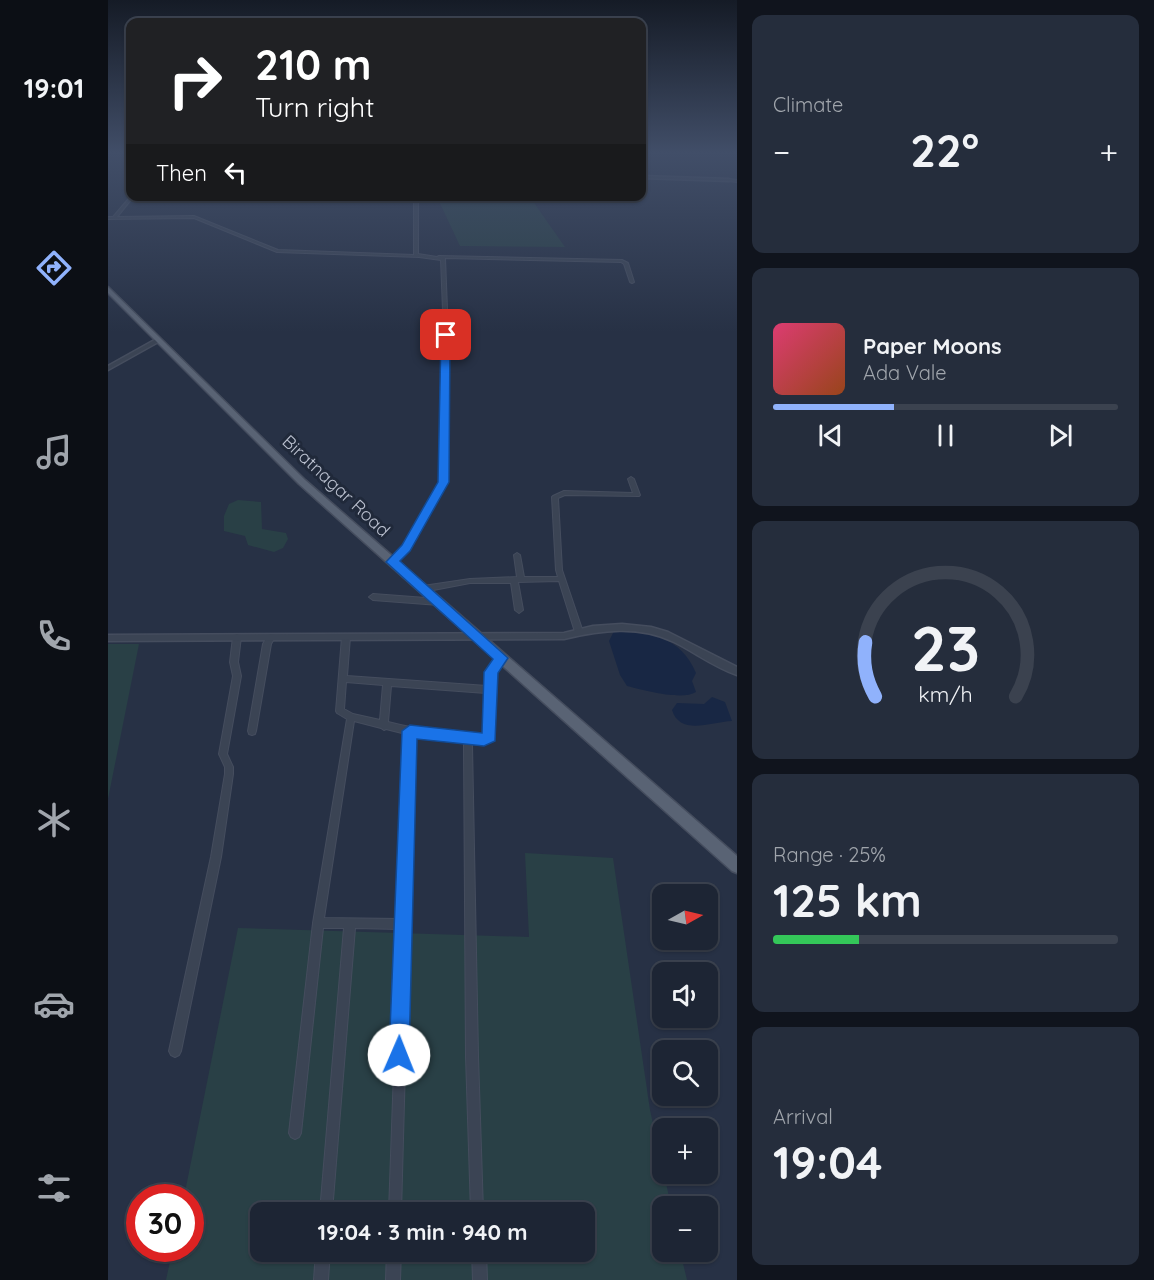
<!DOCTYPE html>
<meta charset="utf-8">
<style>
:root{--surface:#1d2534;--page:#252d3c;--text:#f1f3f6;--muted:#a0a5ac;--line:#3b424f;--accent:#90b2fc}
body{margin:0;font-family:Quicksand,sans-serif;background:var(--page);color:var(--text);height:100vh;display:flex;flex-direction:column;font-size:22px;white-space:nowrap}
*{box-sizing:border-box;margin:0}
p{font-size:20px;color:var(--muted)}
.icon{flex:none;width:33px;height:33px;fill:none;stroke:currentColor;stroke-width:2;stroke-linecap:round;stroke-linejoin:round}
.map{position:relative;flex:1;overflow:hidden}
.side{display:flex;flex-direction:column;gap:15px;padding:15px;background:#10141d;width:417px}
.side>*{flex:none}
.top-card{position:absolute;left:18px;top:18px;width:520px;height:183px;border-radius:12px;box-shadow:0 2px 4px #0004,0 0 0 2px var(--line);background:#202124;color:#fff;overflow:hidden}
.needle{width:39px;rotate:82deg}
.buttons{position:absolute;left:544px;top:884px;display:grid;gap:12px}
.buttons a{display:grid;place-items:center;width:66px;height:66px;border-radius:12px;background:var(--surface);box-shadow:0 2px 4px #0004,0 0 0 2px var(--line);font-size:30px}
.speed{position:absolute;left:18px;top:1184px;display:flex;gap:12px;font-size:30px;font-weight:700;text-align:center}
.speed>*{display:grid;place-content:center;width:78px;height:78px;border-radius:50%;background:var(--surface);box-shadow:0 2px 4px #0004,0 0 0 2px var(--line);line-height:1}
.speed .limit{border:9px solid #d22;background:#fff;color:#111}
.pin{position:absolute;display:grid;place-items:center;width:51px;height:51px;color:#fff;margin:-26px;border-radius:12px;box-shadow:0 3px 9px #0006}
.me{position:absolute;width:66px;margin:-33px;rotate:1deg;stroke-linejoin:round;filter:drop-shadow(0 0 4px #0008)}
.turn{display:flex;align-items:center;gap:21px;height:126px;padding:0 30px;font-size:27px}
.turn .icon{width:78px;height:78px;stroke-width:2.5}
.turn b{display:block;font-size:42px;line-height:51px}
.then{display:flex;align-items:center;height:57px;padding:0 30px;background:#0003;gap:12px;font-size:22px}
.big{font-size:45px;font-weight:700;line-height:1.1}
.side .card{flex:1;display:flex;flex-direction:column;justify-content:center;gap:9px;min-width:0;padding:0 21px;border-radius:12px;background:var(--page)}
.side .dial{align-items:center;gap:0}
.dial svg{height:156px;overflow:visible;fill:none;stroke:var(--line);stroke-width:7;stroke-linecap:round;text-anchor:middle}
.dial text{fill:var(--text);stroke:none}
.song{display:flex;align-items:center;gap:18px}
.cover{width:72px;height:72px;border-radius:9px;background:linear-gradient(135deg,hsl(340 70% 55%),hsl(20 70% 35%))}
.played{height:6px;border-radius:3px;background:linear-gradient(90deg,var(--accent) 35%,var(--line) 35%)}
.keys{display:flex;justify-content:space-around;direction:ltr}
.heat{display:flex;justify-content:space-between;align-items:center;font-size:33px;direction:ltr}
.charge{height:9px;border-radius:4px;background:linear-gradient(90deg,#34c759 25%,var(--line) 0)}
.trip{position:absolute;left:142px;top:1202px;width:345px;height:60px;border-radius:12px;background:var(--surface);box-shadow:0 2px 4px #0004,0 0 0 2px var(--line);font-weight:700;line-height:60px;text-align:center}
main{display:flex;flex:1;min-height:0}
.tabs{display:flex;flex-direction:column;width:108px;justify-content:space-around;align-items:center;background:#0c0f15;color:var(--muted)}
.tabs .icon{width:42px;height:42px}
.tabs .selected{color:var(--accent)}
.tabs b{font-size:27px;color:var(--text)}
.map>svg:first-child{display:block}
</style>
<main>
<nav class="tabs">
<b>19:01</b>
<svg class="icon selected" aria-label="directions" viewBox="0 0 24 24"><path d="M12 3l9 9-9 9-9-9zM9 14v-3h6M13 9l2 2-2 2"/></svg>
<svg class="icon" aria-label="music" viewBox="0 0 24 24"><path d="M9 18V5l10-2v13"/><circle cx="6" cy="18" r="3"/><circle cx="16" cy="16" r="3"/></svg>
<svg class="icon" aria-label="phone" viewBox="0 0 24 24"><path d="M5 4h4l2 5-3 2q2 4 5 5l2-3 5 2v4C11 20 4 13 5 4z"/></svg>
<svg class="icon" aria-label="climate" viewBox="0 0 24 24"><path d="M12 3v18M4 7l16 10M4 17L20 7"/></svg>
<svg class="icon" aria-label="car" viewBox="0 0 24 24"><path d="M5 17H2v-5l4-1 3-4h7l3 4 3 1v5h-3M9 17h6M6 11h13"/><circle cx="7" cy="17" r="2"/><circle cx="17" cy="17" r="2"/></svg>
<svg class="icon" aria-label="filters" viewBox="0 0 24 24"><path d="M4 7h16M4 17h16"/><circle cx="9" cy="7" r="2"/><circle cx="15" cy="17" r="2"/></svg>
</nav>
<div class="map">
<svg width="629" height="1280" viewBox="0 0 629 1280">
<rect width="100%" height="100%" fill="#273145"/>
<path fill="#294046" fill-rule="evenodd" d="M329,197H415L424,200L457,247L352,246Z
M130,500L153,502L154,529L178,533L180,539L175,548L166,552L140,545L137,536L116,531V516L121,504Z
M0,644H31L0,799Z
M417,853L505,858L542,1110L563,1206H555V1251H572L579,1280H58L65,1248H82V1197H76L130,928L421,937ZM153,1212H477V1251H153Z"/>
<path fill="#182744" d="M506,631C542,631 573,637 588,673L584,681L588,692C574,701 535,690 519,686L512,675L501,641Z
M604,697L617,702L624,721C603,722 572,736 564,710L569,703L596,704Z"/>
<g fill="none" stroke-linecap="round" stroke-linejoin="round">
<defs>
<path id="minor" d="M621,179L629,180V182L620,181Z
M23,196H26L9,217L86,216L170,250L306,255V199L304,196H307L310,199V254L329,257L331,256L514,260L520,263L526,282L524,283L522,282L516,264L513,262L337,258L340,335L339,482L300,550L286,564H284L281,562L296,547L333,482L336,335L333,260L311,257L169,252L86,218L0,219V217H5Z
M523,477L526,479L532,495L531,496L457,495L450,498L454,570L475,632L474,634L471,635L467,632L451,581L410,582L415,610L411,613L407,610L403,583H362L315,592L311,589L315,586L362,579L409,577L406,555L409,553L412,555L416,577H450L448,570L444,497L445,496L456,491L525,493L520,479Z
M265,594L331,599L335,602L331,605L265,600L261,597Z
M129,634L132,635L133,637L130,662L133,676L119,754L125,767V774L113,857L73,1051L71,1055L67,1057L63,1055L61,1051L103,857L117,774V767L111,754L125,676L122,662L125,637L126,635Z
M163,634L166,635L167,637L163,644L148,731L147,734L144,735L141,734L140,731L155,644L160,635Z
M238,634L241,635L242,637L239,676L379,686V672L390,656H396L397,658C390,670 383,676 388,690L386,692L385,736C380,744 374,743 365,743L364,745L370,1056L375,1212H363L358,1056L356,745L357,742L306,735L293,1212H281L291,929L247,928L224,1212H212L236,928H215L193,1133L191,1137L187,1139L183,1137L181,1133L205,923L239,719L229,713L228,711L234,637L235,635ZM238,682L275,685L272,720L245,714L236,709ZM283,686L378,693L377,734L375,736C343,734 311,730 280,722ZM246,721L273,728L276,730L278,729L298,734L291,919L216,918Z
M208,1251H222L220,1280H206Z
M279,1251H293L292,1280H278Z
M364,1251H378L379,1280H365Z"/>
<path id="tertiary" d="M534,176L621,179L623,180L621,181L534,178Z
M50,338L53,340L52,341L0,370V366Z
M514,624L543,627L560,632L629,667V675C606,667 588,653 566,642C531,625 493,630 456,639L0,641V635L456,633L485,626Z"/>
<path id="primary" d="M0,287L197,480L629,856V873L624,871L191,484L0,293Z"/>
</defs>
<use href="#minor" stroke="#454d5e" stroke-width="2"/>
<use href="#tertiary" stroke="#454d5e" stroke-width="3"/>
<use href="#primary" stroke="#454d5e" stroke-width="3"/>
<use href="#minor" fill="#3b4454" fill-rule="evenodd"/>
<use href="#tertiary" fill="#3b4454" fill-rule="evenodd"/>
<use href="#primary" fill="#596374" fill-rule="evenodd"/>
</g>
<linearGradient id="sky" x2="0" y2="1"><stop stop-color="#151b26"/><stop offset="0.46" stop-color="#414e68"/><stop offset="1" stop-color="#414e68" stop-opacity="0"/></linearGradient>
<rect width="629" height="332" fill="url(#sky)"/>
<path fill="#1a73e8" stroke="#114b97" stroke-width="1.5" d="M338,332L342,335L341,482L302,551L292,561L400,658L390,673L387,741L376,746L309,739L301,1055L298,1062L291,1065L284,1062L281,1055L294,731L302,725L374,733L376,672L385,659L278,562L294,545L330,482L333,335Z"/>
<g text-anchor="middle" stroke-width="6" stroke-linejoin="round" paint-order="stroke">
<g font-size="18" fill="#b9bfce" stroke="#20293a">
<text transform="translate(228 486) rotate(43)" y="6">Biratnagar Road</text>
</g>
</g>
</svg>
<div class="buttons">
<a><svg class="needle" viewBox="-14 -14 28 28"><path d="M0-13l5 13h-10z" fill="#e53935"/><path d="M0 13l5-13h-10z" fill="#a0a5ac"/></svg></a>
<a><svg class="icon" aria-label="sound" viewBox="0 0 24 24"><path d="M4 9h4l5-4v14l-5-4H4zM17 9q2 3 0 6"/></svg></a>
<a><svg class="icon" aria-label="search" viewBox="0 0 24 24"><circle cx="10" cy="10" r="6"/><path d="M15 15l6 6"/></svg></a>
<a>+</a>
<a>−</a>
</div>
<div class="speed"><div class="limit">30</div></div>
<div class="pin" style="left:338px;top:335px;background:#d93025"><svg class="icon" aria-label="arrive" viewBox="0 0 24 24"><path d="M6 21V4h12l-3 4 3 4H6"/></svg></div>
<svg class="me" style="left:291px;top:1055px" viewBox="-20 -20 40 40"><circle r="19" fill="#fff"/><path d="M0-13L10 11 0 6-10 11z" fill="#1a73e8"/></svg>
<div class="trip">19:04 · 3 min · 940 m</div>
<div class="top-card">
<div class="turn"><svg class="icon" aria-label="right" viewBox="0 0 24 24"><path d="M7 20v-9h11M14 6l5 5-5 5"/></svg><div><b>210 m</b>Turn right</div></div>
<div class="then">Then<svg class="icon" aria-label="left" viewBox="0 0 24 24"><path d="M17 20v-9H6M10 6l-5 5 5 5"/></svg></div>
</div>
</div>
<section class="side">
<div class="card"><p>Climate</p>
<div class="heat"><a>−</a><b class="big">22°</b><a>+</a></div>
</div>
<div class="card">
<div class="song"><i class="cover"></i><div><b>Paper Moons</b><p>Ada Vale</p></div></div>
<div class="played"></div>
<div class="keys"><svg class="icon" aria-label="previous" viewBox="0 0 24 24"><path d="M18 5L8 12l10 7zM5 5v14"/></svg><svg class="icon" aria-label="pause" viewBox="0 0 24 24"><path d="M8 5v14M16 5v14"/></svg><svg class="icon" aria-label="next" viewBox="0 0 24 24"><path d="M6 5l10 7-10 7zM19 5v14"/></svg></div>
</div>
<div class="card dial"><svg viewBox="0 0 100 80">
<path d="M14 69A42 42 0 1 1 86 69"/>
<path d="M14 69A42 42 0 0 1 9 41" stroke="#90b2fc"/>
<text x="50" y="56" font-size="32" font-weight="700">23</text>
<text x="50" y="72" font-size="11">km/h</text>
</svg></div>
<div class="card"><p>Range · 25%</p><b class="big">125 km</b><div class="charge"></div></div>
<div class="card"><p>Arrival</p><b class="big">19:04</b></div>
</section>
</main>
